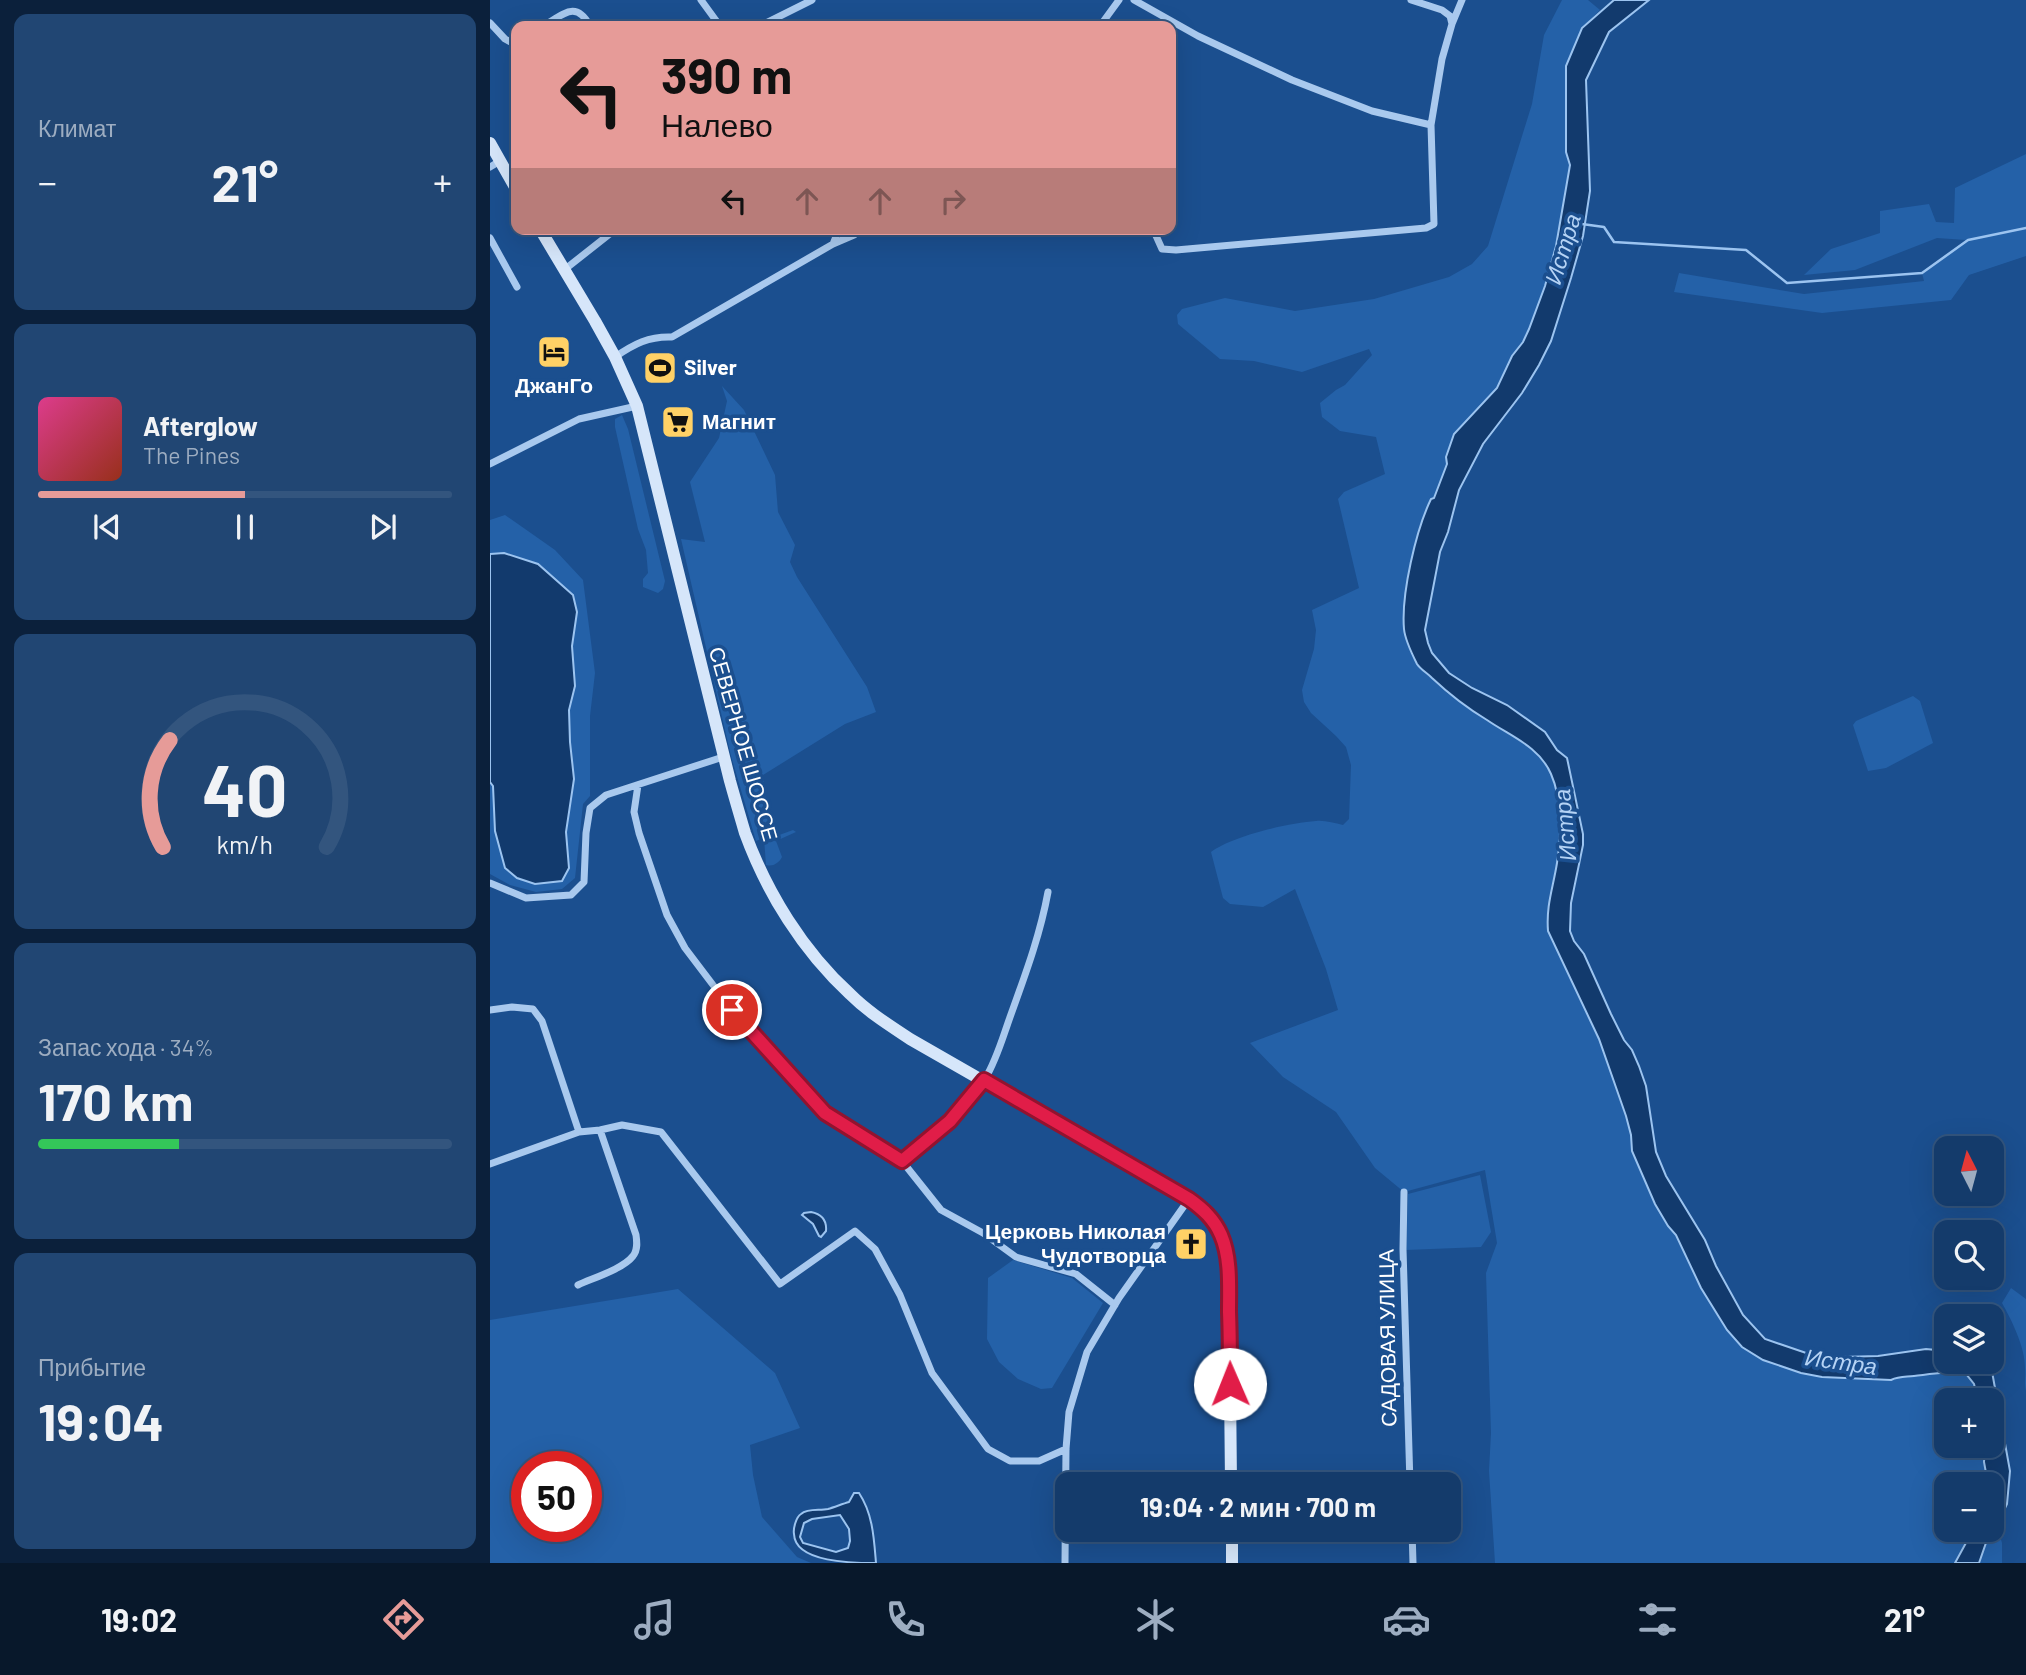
<!DOCTYPE html>
<html lang="ru">
<meta charset="utf-8">
<style>
:root{--surface:#143b6b;--page:#214673;--text:#f1f3f6;--muted:#9dadc1;--line:#33557e;--accent:#e69b98}
body{margin:0;font-family:Barlow,sans-serif;background:var(--page);color:var(--text);height:100vh;display:flex;flex-direction:column;font-size:26px;white-space:nowrap}
*{box-sizing:border-box;margin:0}
p{font-size:23px;color:var(--muted)}
.icon{flex:none;width:38px;height:38px;fill:none;stroke:currentColor;stroke-width:2;stroke-linecap:round;stroke-linejoin:round}
.map{position:relative;flex:1;overflow:hidden}
.panel{display:flex;flex-direction:column;gap:14px;padding:14px;background:#0b203b;width:490px}
.panel>*{flex:none}
.top-card{position:absolute;left:21px;top:21px;width:665px;height:214px;border-radius:14px;box-shadow:0 7px 28px #0002,0 0 0 2px var(--line);background:#e69b98;color:#111;overflow:hidden}
.needle{width:46px;rotate:354deg}
.controls{position:absolute;left:1444px;top:1136px;display:grid;gap:14px}
.controls a{display:grid;place-items:center;width:70px;height:70px;border-radius:14px;background:var(--surface);box-shadow:0 7px 28px #0002,0 0 0 2px var(--line);font-size:35px}
.speed{position:absolute;left:21px;top:1451px;display:flex;gap:14px;font-size:35px;font-weight:700;text-align:center}
.speed>*{display:grid;place-content:center;width:91px;height:91px;border-radius:50%;background:var(--surface);box-shadow:0 7px 28px #0002,0 0 0 2px var(--line);line-height:1}
.speed .limit{border:10px solid #d22;background:#fff;color:#111}
.pin{position:absolute;display:grid;place-items:center;width:60px;height:60px;color:#fff;margin:-30px;border:4px solid #fff;border-radius:50%;box-shadow:0 2px 7px #0007}
.me{position:absolute;width:77px;margin:-38px;rotate:359deg;stroke-linejoin:round;filter:drop-shadow(0 0 5px #0008)}
.turn{display:flex;align-items:center;gap:24px;height:147px;padding:0 35px;font-size:32px}
.turn .icon{width:91px;height:91px;stroke-width:2.5}
.turn b{display:block;font-size:49px;line-height:60px}
.lanes{display:flex;align-items:center;height:66px;padding:0 35px;background:#0003;justify-content:center;gap:35px;direction:ltr}
.lanes .off{opacity:.35}
.big{font-size:52px;font-weight:700;line-height:1.1}
.panel .widget{flex:1;display:flex;flex-direction:column;justify-content:center;gap:10px;min-width:0;padding:0 24px;border-radius:14px;background:var(--page)}
.panel .dial{align-items:center;gap:0}
.dial svg{height:182px;overflow:visible;fill:none;stroke:var(--line);stroke-width:7;stroke-linecap:round;text-anchor:middle}
.dial text{fill:var(--text);stroke:none}
.song{display:flex;align-items:center;gap:21px}
.cover{width:84px;height:84px;border-radius:10px;background:linear-gradient(135deg,hsl(330 70% 55%),hsl(10 70% 35%))}
.played{height:7px;border-radius:4px;background:linear-gradient(90deg,var(--accent) 50%,var(--line) 50%)}
.keys{display:flex;justify-content:space-around;direction:ltr}
.heat{display:flex;justify-content:space-between;align-items:center;font-size:38px;direction:ltr}
.charge{height:10px;border-radius:5px;background:linear-gradient(90deg,#34c759 34%,var(--line) 0)}
.trip{position:absolute;left:565px;top:1472px;width:406px;height:70px;border-radius:14px;background:var(--surface);box-shadow:0 7px 28px #0002,0 0 0 2px var(--line);font-weight:700;line-height:70px;text-align:center}
.tab-bar{display:flex;height:112px;justify-content:space-around;align-items:center;background:#08182b;color:var(--muted)}
.tab-bar .icon{width:49px;height:49px}
.tab-bar .on{color:var(--accent)}
.tab-bar b{font-size:32px;color:var(--text)}
main{display:flex;flex:1;min-height:0}
.map>svg:first-child{display:block}
</style>
<main>
<section class="panel">
<div class="widget"><p>Климат</p>
<div class="heat"><a>−</a><b class="big">21°</b><a>+</a></div>
</div>
<div class="widget">
<div class="song"><i class="cover"></i><div><b>Afterglow</b><p>The Pines</p></div></div>
<div class="played"></div>
<div class="keys"><svg class="icon" aria-label="previous" viewBox="0 0 24 24"><path d="M18 5L8 12l10 7zM5 5v14"/></svg><svg class="icon" aria-label="pause" viewBox="0 0 24 24"><path d="M8 5v14M16 5v14"/></svg><svg class="icon" aria-label="next" viewBox="0 0 24 24"><path d="M6 5l10 7-10 7zM19 5v14"/></svg></div>
</div>
<div class="widget dial"><svg viewBox="0 0 100 80">
<path d="M14 69A42 42 0 1 1 86 69"/>
<path d="M14 69A42 42 0 0 1 17 22" stroke="#e69b98"/>
<text x="50" y="56" font-size="32" font-weight="700">40</text>
<text x="50" y="72" font-size="11">km/h</text>
</svg></div>
<div class="widget"><p>Запас хода · 34%</p><b class="big">170 km</b><div class="charge"></div></div>
<div class="widget"><p>Прибытие</p><b class="big">19:04</b></div>
</section>
<div class="map">
<svg width="1536" height="1563" viewBox="0 0 1536 1563">
<rect width="100%" height="100%" fill="#1b4f8f"/>
<path fill="#2461a8" fill-rule="evenodd" d="M1072,0H1098L1110,10L1092,28L1077,66L1076,152L1080,165L1066,246L1055,286L1039,329L1033,342L1022,356L1007,388L964,434L956,457L957,464L944,498L941,499L930,525L923,553L914,611V630L928,666L957,693L997,720L1041,747L1051,757L1061,774L1067,794L1070,846L1067,863L1059,897L1058,931L1109,1039L1136,1116L1141,1135L1142,1152L1165,1204L1178,1226L1186,1235L1211,1288L1237,1330L1294,1366L1311,1373L1332,1377L1401,1380C1409,1376 1415,1377 1424,1376C1443,1374 1456,1371 1476,1374L1484,1384L1488,1400H1456V1446H1495L1494,1462L1498,1484H1456V1530H1483L1465,1563H1005L999,1471L1001,1433L996,1273L1007,1243L995,1170L914,1192L885,1168L846,1112L793,1077L760,1043L848,1010L836,969L805,889L773,907L740,904L733,898L721,852C742,836 798,823 826,821C834,820 844,823 853,825L859,819L861,765L856,747L846,736L821,713L814,702L812,690L824,649L826,630L822,610L869,588L848,499L854,492L895,474L886,437L850,431L832,417L830,403L846,390L855,385L882,355L879,349L812,372L764,361L730,359L688,324L687,315L692,309L735,298L805,311L884,299L959,277L982,264L998,246L1042,104L1054,35Z
M1536,154V256L1479,275L1461,300L1332,313L1184,292L1189,273L1314,294L1434,281L1432,273L1476,240L1447,238L1365,270L1314,275L1341,249L1390,233V211L1439,204L1446,222L1464,223L1465,188Z
M232,386L254,410L285,475L288,512L305,545L300,562L307,577L377,687L386,712L355,724L273,775L281,838L303,830L306,832L286,841L292,857C289,863 283,867 276,865L274,838L266,841L241,756L191,539L215,542L200,482L229,438L237,401Z
M132,415L138,429L175,581L173,589L168,593L153,587V579L158,573L156,550L148,529L125,427V419Z
M15,515L65,550L93,580L105,673L100,716V796L93,804L85,878L72,889L46,892L20,885L0,874V782L3,785L5,831L79,868L76,832L84,779L80,742L79,710L85,686L82,646L87,612L14,553L0,554V520Z
M1423,696L1430,701L1443,743L1396,768L1378,771L1363,725L1366,721Z
M990,1175L1001,1232L991,1247L916,1250L918,1194Z
M523,1260L582,1278L613,1303L562,1388L551,1389L528,1379L509,1362L497,1339L498,1278Z
M1521,1288L1536,1299V1391C1534,1382 1536,1377 1535,1368C1535,1347 1522,1321 1512,1303Z
M188,1289L285,1373L310,1428L260,1445L263,1475L272,1517L307,1557L321,1563H0V1320ZM37,1466H96V1526H37Z
M1507,1525L1512,1543V1563H1489L1497,1540Z"/>
<path fill="#123a6d" stroke="#9cc4f0" stroke-width="2" fill-rule="evenodd" d="M1124,0H1159L1119,32L1096,80L1100,191L1093,236L1081,278L1061,341L1049,365L1032,393L993,444L969,490L958,532L950,552L935,630L938,643L942,653L959,673L982,688L1017,705L1055,732L1067,750L1077,758L1093,834V845L1081,903L1080,931L1084,941L1094,954L1121,1014L1134,1040L1142,1050L1149,1066L1156,1086L1166,1152L1176,1176L1215,1240L1226,1266L1253,1315L1275,1339L1322,1355L1350,1357L1388,1356L1436,1349L1456,1351V1362H1498L1501,1366L1520,1471L1517,1504L1507,1525L1497,1540L1489,1563H1465L1483,1530H1502V1484H1498L1494,1462L1495,1446H1502V1400H1488L1484,1384L1476,1374C1458,1371 1442,1374 1424,1376C1415,1377 1409,1376 1401,1380L1332,1377L1311,1373L1273,1360L1252,1347L1237,1330L1211,1288L1186,1235L1178,1226L1165,1204L1142,1151L1141,1135L1136,1116L1109,1039L1058,931C1056,905 1063,888 1067,863C1072,836 1072,799 1061,774C1049,746 1020,736 997,720C977,708 959,694 942,678C937,673 930,669 927,664C922,654 915,640 914,629C911,594 926,530 941,499L944,498L957,464L956,457L964,434L1007,388L1022,356L1033,342L1039,329L1055,286L1066,246L1080,165L1076,152V66L1092,28Z
M14,553L48,564L83,595L87,612L82,646L85,686L79,710L80,742L84,779L76,832L79,868L72,881L45,884L27,878L15,868L5,831L3,786L0,782V554Z
M321,1212C331,1214 337,1220 336,1231L331,1237L329,1236L323,1224L312,1215L314,1213Z
M364,1493H369C383,1514 384,1539 386,1563C364,1563 305,1563 304,1534C303,1529 306,1517 311,1514C318,1508 330,1511 338,1509C345,1507 352,1504 359,1502ZM350,1515L359,1529L360,1541L358,1548L346,1552L313,1543L310,1537L314,1523L322,1519Z"/>
<g fill="none" stroke-linecap="round" stroke-linejoin="round">
<path stroke="#9cc4f0" stroke-width="2.5" d="M1092,224L1114,227L1124,242L1256,250L1297,283L1432,273L1478,240L1536,228"/>
<path stroke="#a9c9ee" stroke-width="7" d="M211,0L230,26
M644,0L708,36L802,80L882,111L941,125
M0,23L15,39L24,44L26,47
M962,24L972,0
M53,26C74,14 86,0 100,26
M270,26L322,0
M610,26L629,0
M0,167L10,161
M663,229L672,249L686,250L936,228L944,224L941,125L952,59L962,24L960,16L952,10L921,0
M0,238L27,287
M343,244L349,229
M74,270L126,229
M125,357C144,344 159,336 182,337L343,244L364,235L359,229
M0,464L89,419L147,406
M148,785L144,812L149,833L177,915L195,948L242,1010L301,1078L335,1113L412,1161L451,1210L493,1233L526,1257L586,1274L625,1305
M0,883L36,898L81,895L94,882L96,833L100,808L116,795L233,757
M0,1010L22,1007L43,1009L52,1021L89,1132
M412,1161C440,1137 475,1111 495,1079C506,1061 512,1040 519,1020C534,978 550,936 558,892
M0,1164L89,1132L110,1130L132,1125L171,1132L290,1284L365,1231L385,1249L410,1295L442,1373L498,1449L520,1461H549L576,1449
M914,1192L913,1249L920,1484
M88,1285C103,1278 133,1269 143,1256C148,1250 147,1242 146,1235L110,1130
M922,1530L923,1563
M575,1563L576,1449L579,1412L597,1352L629,1298L699,1199"/>
<path stroke="#d6e6fa" stroke-width="12" d="M0,143L26,189
M50,229L105,321L125,357L147,406L240,781C245,799 250,816 255,833C277,893 313,951 360,994C378,1012 399,1025 420,1039L699,1199C735,1226 735,1241 739,1284L741,1484
M742,1530V1563"/>
</g>
<g fill="none" stroke-linecap="round" stroke-linejoin="round">
<defs>
<path id="route" d="M242,1010L335,1113L412,1161L460,1121L494,1080L699,1199C713,1209 724,1219 731,1235C741,1258 739,1287 739,1312C740,1336 740,1360 740,1384"/>
</defs>
<use href="#route" stroke="#92132f" stroke-width="18"/>
<use href="#route" stroke="#e11d48" stroke-width="12"/>
</g>
<defs>
<symbol id="hotel-square" viewBox="-11 -11 22 22"><rect x="-9" y="-9" width="18" height="18" rx="4" fill="#ffd166" stroke="#1b4f8f"/><path d="M-6-4.5h1.5V1H6V5H4.5V3h-9V5H-6ZM-4 0a1.8 1.8 0 1 1 3.6 0ZM.5 0V-2.5h3Q6-2.5 6 0Z" fill="#111"/></symbol>
<symbol id="stadium-square" viewBox="-11 -11 22 22"><rect x="-9" y="-9" width="18" height="18" rx="4" fill="#ffd166" stroke="#1b4f8f"/><path d="M0-5a6.5 5 0 1 0 0 10a6.5 5 0 1 0 0-10ZM-3.5-1.8h7v3.6h-7Z" fill="#111"/></symbol>
<symbol id="supermarket-square" viewBox="-11 -11 22 22"><rect x="-9" y="-9" width="18" height="18" rx="4" fill="#ffd166" stroke="#1b4f8f"/><path d="M-6-5.5h2.5l.6 2H6L4.5 2H-2.5L-4.4-4H-6ZM-1.5 3.2a1.3 1.3 0 1 0 .1 0ZM3 3.2a1.3 1.3 0 1 0 .1 0Z" fill="#111"/></symbol>
<symbol id="church-square" viewBox="-11 -11 22 22"><rect x="-9" y="-9" width="18" height="18" rx="4" fill="#ffd166" stroke="#1b4f8f"/><path d="M-1.2-6h2.4v3.5h3.3v2.4h-3.3V6h-2.4V-.1h-3.3v-2.4h3.3Z" fill="#111"/></symbol>
</defs>
<g fill-rule="evenodd">
<use href="#hotel-square" x="45" y="333" width="38" height="38"/>
<use href="#stadium-square" x="151" y="349" width="38" height="38"/>
<use href="#supermarket-square" x="169" y="403" width="38" height="38"/>
<use href="#church-square" x="682" y="1225" width="38" height="38"/>
</g>
<g text-anchor="middle" stroke-width="7" stroke-linejoin="round" paint-order="stroke">
<g font-size="21" font-weight="bold" fill="#fff" stroke="#1b4f8f" text-anchor="start">
<text x="194" y="375">Silver</text>
<text x="64" y="393" text-anchor="middle">ДжанГо</text>
<text x="212" y="429">Магнит</text>
<text x="676" y="1239" text-anchor="end">Церковь Николая<tspan x="676" dy="24">Чудотворца</tspan></text>
</g>
<g font-size="21" fill="#fff" stroke="#1b4f8f">
<text transform="translate(253 744) rotate(74)" y="7">СЕВЕРНОЕ ШОССЕ</text>
<text transform="translate(898 1338) rotate(-91)" y="7">САДОВАЯ УЛИЦА</text>
</g>
<g font-size="23" font-style="italic" fill="#b5d3f5" stroke="#1b4f8f">
<text transform="translate(1073 249) rotate(-73)" y="8">Истра</text>
<text transform="translate(1075 825) rotate(-95)" y="8">Истра</text>
<text transform="translate(1351 1362) rotate(8)" y="8">Истра</text>
</g>
</g>
</svg>
<div class="controls">
<a><svg class="needle" viewBox="-14 -14 28 28"><path d="M0-13l5 13h-10z" fill="#e53935"/><path d="M0 13l5-13h-10z" fill="#9dadc1"/></svg></a>
<a><svg class="icon" aria-label="search" viewBox="0 0 24 24"><circle cx="10" cy="10" r="6"/><path d="M15 15l6 6"/></svg></a>
<a><svg class="icon" aria-label="layers" viewBox="0 0 24 24"><path d="M12 4l9 5-9 5-9-5zM3 14l9 5 9-5"/></svg></a>
<a>+</a>
<a>−</a>
</div>
<div class="speed"><div class="limit">50</div></div>
<div class="pin" style="left:242px;top:1010px;background:#d93025"><svg class="icon" aria-label="arrive" viewBox="0 0 24 24"><path d="M6 21V4h12l-3 4 3 4H6"/></svg></div>
<svg class="me" style="left:740px;top:1384px" viewBox="-20 -20 40 40"><circle r="19" fill="#fff"/><path d="M0-13L10 11 0 6-10 11z" fill="#e11d48"/></svg>
<div class="trip">19:04 · 2 мин · 700 m</div>
<div class="top-card">
<div class="turn"><svg class="icon" aria-label="left" viewBox="0 0 24 24"><path d="M17 20v-9H6M10 6l-5 5 5 5"/></svg><div><b>390 m</b>Налево</div></div>
<div class="lanes"><svg class="icon" aria-label="left" viewBox="0 0 24 24"><path d="M17 20v-9H6M10 6l-5 5 5 5"/></svg><svg class="icon off" aria-label="ahead" viewBox="0 0 24 24"><path d="M12 20V5M6 11l6-6 6 6"/></svg><svg class="icon off" aria-label="ahead" viewBox="0 0 24 24"><path d="M12 20V5M6 11l6-6 6 6"/></svg><svg class="icon off" aria-label="right" viewBox="0 0 24 24"><path d="M7 20v-9h11M14 6l5 5-5 5"/></svg></div>
</div>
</div>
</main>
<nav class="tab-bar">
<b>19:02</b>
<svg class="icon on" aria-label="directions" viewBox="0 0 24 24"><path d="M12 3l9 9-9 9-9-9zM9 14v-3h6M13 9l2 2-2 2"/></svg>
<svg class="icon" aria-label="music" viewBox="0 0 24 24"><path d="M9 18V5l10-2v13"/><circle cx="6" cy="18" r="3"/><circle cx="16" cy="16" r="3"/></svg>
<svg class="icon" aria-label="phone" viewBox="0 0 24 24"><path d="M5 4h4l2 5-3 2q2 4 5 5l2-3 5 2v4C11 20 4 13 5 4z"/></svg>
<svg class="icon" aria-label="climate" viewBox="0 0 24 24"><path d="M12 3v18M4 7l16 10M4 17L20 7"/></svg>
<svg class="icon" aria-label="car" viewBox="0 0 24 24"><path d="M5 17H2v-5l4-1 3-4h7l3 4 3 1v5h-3M9 17h6M6 11h13"/><circle cx="7" cy="17" r="2"/><circle cx="17" cy="17" r="2"/></svg>
<svg class="icon" aria-label="filters" viewBox="0 0 24 24"><path d="M4 7h16M4 17h16"/><circle cx="9" cy="7" r="2"/><circle cx="15" cy="17" r="2"/></svg>
<b>21°</b>
</nav>
